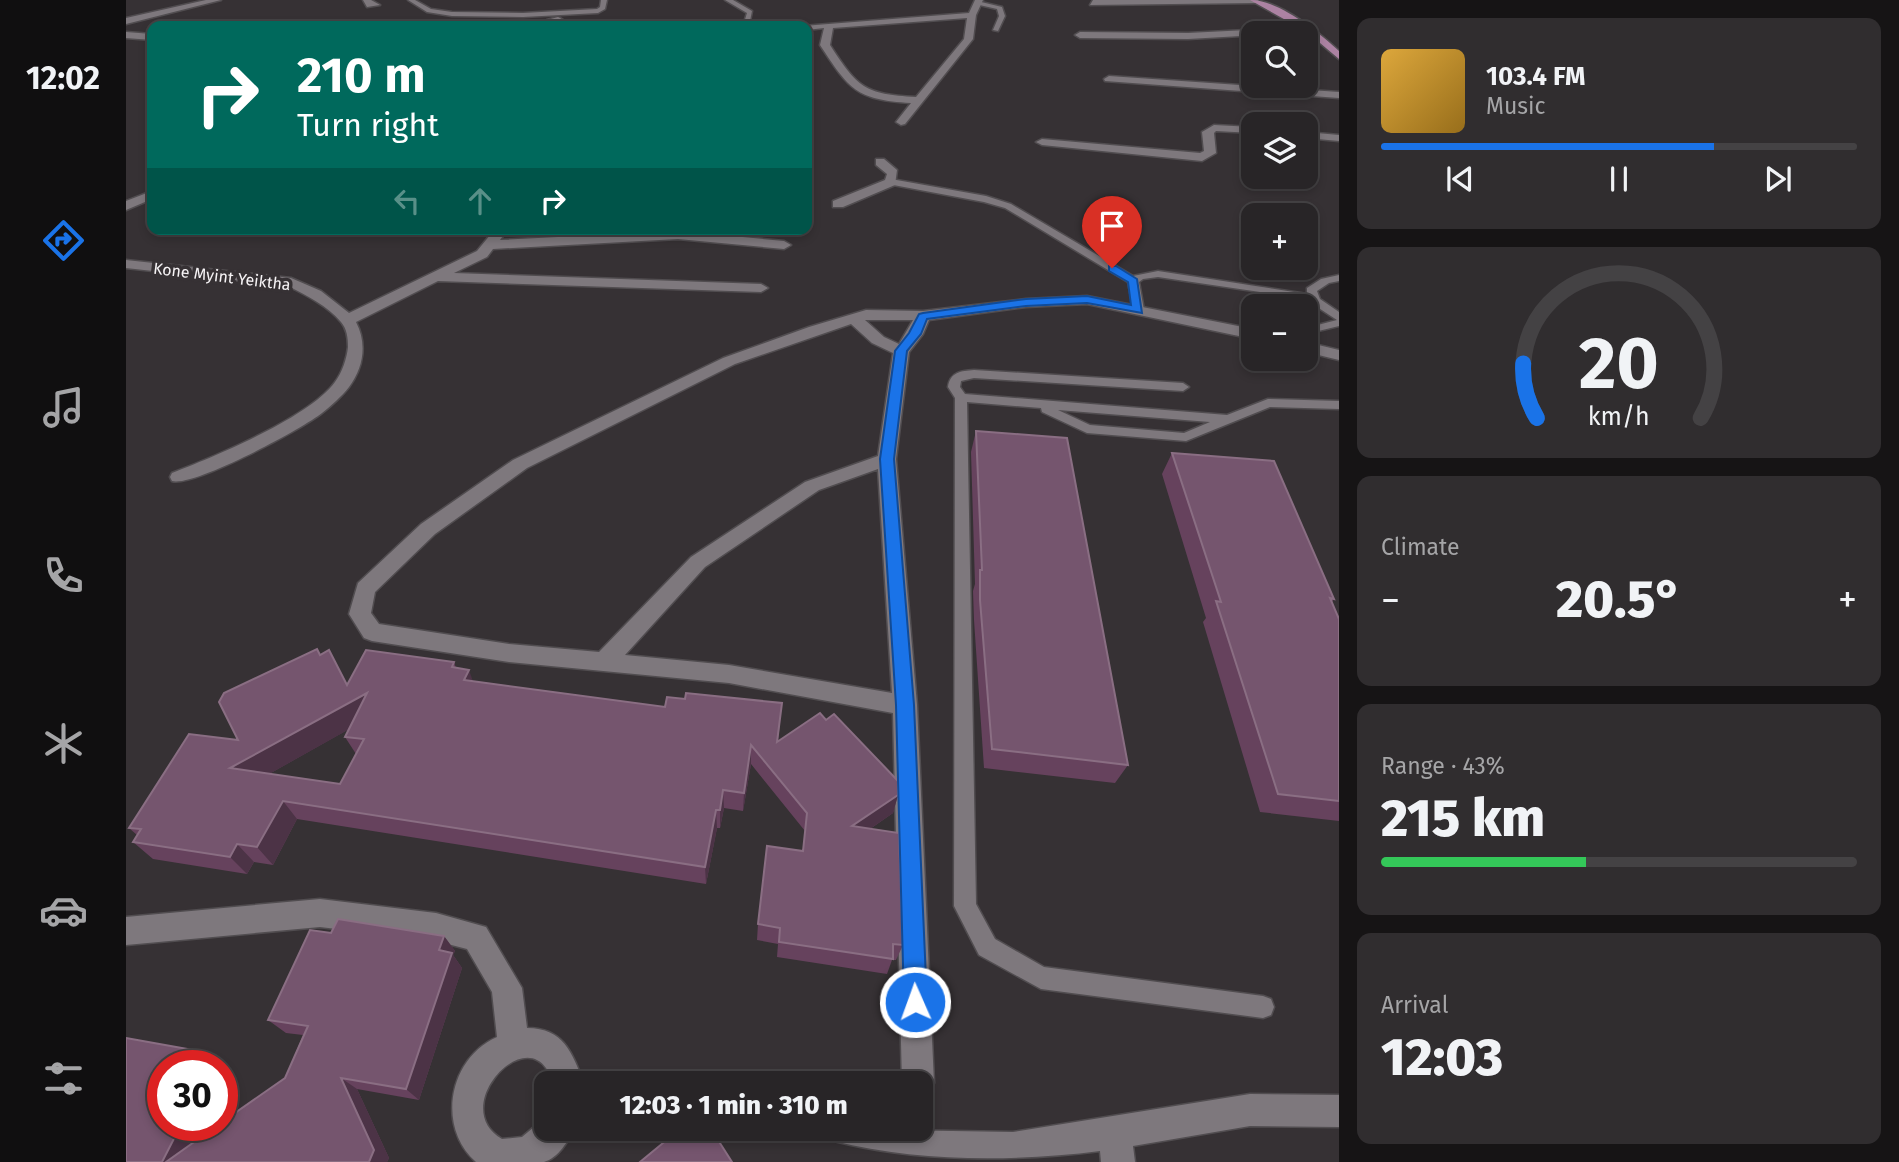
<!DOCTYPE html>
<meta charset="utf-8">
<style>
:root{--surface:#282527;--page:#302d2f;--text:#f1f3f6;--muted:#a5a5a7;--line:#444244;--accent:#1a73e8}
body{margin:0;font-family:"Fira Sans",sans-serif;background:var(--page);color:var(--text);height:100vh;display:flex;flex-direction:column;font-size:26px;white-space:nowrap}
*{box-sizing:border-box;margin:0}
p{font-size:23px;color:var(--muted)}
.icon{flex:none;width:38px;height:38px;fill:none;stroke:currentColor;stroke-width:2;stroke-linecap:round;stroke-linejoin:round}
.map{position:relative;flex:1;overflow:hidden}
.panel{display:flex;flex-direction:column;gap:18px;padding:18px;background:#161415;width:560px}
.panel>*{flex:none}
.banner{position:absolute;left:21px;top:21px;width:665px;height:214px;border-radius:14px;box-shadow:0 4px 10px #0003,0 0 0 2px var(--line);background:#00695c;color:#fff;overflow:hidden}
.tools{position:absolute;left:1115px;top:21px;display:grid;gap:14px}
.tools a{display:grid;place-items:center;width:77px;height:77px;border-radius:14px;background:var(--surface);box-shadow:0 4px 10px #0003,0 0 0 2px var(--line);font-size:35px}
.speed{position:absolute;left:21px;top:1050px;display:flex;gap:14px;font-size:35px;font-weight:700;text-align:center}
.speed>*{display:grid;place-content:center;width:91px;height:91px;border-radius:50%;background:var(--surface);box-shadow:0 4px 10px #0003,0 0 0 2px var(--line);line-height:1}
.speed .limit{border:10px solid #d22;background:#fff;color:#111}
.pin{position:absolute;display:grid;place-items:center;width:60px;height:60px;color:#fff;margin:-72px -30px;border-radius:50% 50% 50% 0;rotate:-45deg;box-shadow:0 0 7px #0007}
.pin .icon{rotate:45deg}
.me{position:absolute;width:77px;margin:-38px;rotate:358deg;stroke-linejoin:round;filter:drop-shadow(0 0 5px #0008)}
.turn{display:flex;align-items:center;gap:24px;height:147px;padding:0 35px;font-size:32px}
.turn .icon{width:91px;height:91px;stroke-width:2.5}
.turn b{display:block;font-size:49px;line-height:60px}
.lanes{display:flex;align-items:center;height:66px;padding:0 35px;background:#0003;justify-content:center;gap:35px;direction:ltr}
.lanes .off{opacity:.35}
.big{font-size:52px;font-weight:800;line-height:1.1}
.panel .widget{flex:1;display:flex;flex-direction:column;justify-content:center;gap:10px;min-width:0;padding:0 24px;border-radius:14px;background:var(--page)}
.panel .dial{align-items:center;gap:0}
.dial svg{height:182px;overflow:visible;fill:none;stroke:var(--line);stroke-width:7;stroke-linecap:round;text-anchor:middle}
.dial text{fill:var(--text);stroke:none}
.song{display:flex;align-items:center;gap:21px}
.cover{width:84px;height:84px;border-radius:10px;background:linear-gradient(135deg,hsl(40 70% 55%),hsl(40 70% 35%))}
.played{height:7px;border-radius:4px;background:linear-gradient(90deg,var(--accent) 70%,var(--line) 70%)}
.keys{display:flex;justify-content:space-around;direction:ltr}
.heat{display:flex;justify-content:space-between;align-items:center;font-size:38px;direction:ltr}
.charge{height:10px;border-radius:5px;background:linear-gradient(90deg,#34c759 43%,var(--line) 0)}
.trip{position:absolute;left:408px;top:1071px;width:399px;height:70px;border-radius:14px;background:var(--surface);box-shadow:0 4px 10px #0003,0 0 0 2px var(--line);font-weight:800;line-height:70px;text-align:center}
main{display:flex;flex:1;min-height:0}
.menu{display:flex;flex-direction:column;width:126px;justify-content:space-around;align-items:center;background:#100f10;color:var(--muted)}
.menu .icon{width:49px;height:49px}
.menu .on{color:var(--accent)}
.menu b{font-size:32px;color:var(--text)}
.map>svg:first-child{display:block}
</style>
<main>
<nav class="menu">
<b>12:02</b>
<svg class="icon on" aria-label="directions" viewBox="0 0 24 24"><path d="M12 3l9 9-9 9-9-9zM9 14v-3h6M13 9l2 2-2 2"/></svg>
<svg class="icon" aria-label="music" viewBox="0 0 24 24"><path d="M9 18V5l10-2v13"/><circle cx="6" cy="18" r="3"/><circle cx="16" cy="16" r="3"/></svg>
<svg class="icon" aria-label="phone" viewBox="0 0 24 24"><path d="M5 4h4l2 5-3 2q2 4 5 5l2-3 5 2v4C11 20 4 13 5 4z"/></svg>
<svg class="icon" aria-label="climate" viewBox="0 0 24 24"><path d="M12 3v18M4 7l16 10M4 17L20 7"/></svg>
<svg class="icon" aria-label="car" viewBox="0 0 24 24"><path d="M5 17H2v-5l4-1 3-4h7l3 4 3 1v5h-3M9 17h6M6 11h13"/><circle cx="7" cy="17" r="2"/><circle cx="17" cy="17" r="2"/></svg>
<svg class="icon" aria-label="filters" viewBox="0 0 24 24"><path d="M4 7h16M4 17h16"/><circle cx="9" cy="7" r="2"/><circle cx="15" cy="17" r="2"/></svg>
</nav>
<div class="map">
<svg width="1213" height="1162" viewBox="0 0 1213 1162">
<rect width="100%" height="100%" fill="#363134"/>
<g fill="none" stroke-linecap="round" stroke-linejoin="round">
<defs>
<path id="service" d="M282,0H289L305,9L326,12L397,13L471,9L474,7L475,0H481L479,9L472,13L397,17L326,16L301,12Z
M599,0H607L626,11L623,26H617L621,13Z
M851,1L876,7L879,16L872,31L867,30L873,16L871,9L849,4Z
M432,17L434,18L446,26H439L431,21L426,22L425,26H419L421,20Z
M765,179L860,196L885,204L1007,276L1032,271L1181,294V288L1195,279L1213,275V281L1203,283L1191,291L1194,299L1213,312V326L1180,334V328L1211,320L1185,303L1168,297L1032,277L1017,279L1013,282L1018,310L1008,312L1002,282L879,208L858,202L762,184L760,182Z
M848,370L1057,383L1063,387L1057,391L848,378L835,381L834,387L839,394L1101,415L1142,399L1213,401V409L1144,407L1060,441L961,433L916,412L915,408L841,402L850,904L869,939L918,967L1137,996L1145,999L1148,1007L1145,1015L1137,1018L915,989L853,955L828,906L829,398L822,387C824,372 835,371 848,370ZM932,410L1084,422L1058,433L964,425Z"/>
<path id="minor" d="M80,0H95L0,24V18Z
M237,0H245L254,5L241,7Z
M849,0H857L850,15L847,39L779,124L775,125L770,122L785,103C730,100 723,89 694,45L698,28L681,30V26H677L843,13ZM841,18L838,39L790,97C738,94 732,88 704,45L707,28Z
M967,0H1132L1133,1L1129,3L964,5Z
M554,23H655L659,26H550Z
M1184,27L1187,28V32L1062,39L954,38L949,35L954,32L1062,33Z
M0,32L26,34V40L0,38Z
M983,76L1213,92V98L979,81L978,79Z
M1088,125L1127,127V133L1090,131L1088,133L1090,153L1076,161L916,145L910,142L916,139L1074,153L1078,151L1076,132Z
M1180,132L1213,135V141L1180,138Z
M750,159H758L771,170L769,185L717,207H707V201L759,180L761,174L750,165Z
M26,191V199L0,210V201Z
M369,229H382L374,240L552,231L658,241L665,245L658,249L552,239L367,249L361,257L328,273L635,284L642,288L635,292L312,281L230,322C241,343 238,367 223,387C216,396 205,406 196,413C176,429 68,487 46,481L44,477L46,473C88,457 184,417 209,382C216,373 221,358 222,347C222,338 221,329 215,322C202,306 180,295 162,286L0,268V260L165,278L195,291L223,313L351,251Z
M961,296L1127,329V339L961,304L900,307L803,320L797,334L783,352L770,459L791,705L808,1083L803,1094L794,1098V1083H776L767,713L603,683L383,662L246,641L238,638L223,614L232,583L295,524L387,460L597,358L683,327L740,310L797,311L900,299ZM739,320H787L773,344L758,337ZM725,324L746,343L767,353L752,456L679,482L565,557L473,652L383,644L253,624L245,613L249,592L309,534L401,468L609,364ZM752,469L766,693L603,665L499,655L579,567L693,490Z
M1180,342L1213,350V360L1180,352Z
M194,899L310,913L360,927L396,988L401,1028C438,1028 446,1053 458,1083H426C424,1079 423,1072 420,1068C393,1030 324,1109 376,1139L396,1137L420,1117V1129H447C443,1141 432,1158 418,1162C404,1162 366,1162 350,1162C310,1127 323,1058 371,1037L366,992L341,949L310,941L194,927L0,945V917Z
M1124,1094L1213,1095V1127L1124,1126L1007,1146L1009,1162H975L974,1151C889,1162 790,1162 708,1141L703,1129L887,1132Z"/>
<path id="primary" d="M1124,0C1153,0 1192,32 1213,51V59L1181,32Z"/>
</defs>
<use href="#service" stroke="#514d50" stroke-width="3"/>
<use href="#minor" stroke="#514d50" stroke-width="3"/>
<use href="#primary" stroke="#514d50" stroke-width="3"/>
<use href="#service" fill="#7e787d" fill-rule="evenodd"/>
<use href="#minor" fill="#7e787d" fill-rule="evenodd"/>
<use href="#primary" fill="#ac82a2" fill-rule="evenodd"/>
</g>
<path fill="#66425d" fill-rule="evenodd" d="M850,431L1002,765L989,783L858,768L848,620L847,591L849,584L845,452Z
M1046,453L1208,599L1206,602L1213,619V821L1134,812L1077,622L1080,618L1036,474Z
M194,655L222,685L328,662L330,668L347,681L654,723L652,741L772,795L767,813L744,829L777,945L770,960H766L761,974L651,957L652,944L631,940L632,924L677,851L679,831L625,764L617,811L598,808L594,828H591L580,884L171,819L147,865L128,862L121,874L27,859L7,842L11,835L3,828L112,740ZM223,729L219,737L230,754L214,784L143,774Z
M212,919L318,936L329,951L327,955L336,968L293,1100L231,1089L263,1158L261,1162H0V1038L67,1050L88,1062L86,1066H37V1125H82L77,1136L92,1125H96V1122L159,1078L177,1035L160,1033L142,1020L184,930L205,933Z"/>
<path fill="#4c3346" d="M203,650L230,700L241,693L252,713L120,787L104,768Z
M343,670L350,690L338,680Z
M625,745V764L617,811L618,793Z
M597,790L598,808L594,828V810Z
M772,795L767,813L722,844L726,826Z
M157,801L171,819L147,865L131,847Z
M590,810L591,828L580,884L579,867Z
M111,844L128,862L121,874L104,857Z
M318,936L329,951L327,955L336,968L293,1100L280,1089L313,950Z
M67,1050L88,1062L86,1066H59Z
M215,1078L231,1089L263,1158L261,1162H243Z
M55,1125H82L65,1162H36Z"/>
<path fill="#75556e" stroke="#8a6e83" stroke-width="2" fill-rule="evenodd" d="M850,431L941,438L1002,765L866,749L854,600V570H856Z
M1046,453L1148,461L1208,599L1204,598L1213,619V801L1152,794L1090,601L1095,602Z
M191,649L194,655L203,650L221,685L240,650L328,662L326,667L343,670L338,680L539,707L541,697L559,699L560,693L656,703L651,742L694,713L700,720L708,714L772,781V795L726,826L773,833L777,945L767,944V959L653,942L654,928L632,924L641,846L677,851L681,813L625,745L618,793L597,790L594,810H590L579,867L157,801L131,847L111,844L104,857L7,842L15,829L3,828L63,734L112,740L93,702L98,693ZM241,693L219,737L238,739L214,784L104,768Z
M212,919L318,936L313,950L326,953L280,1089L215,1078L248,1150L243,1162H40L92,1125H96V1122L159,1078L182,1026L142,1020L184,930L205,933Z
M0,1038L67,1050L59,1066H37V1125H55L36,1162H0Z
M554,1129H585L606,1162H514Z"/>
<path fill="#1a73e8" stroke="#114b97" stroke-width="2" d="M983,266H990L1011,279L1016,313L961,303L900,306L801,319L795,334L781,351L768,459L788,705L801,1002L798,1010L789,1014L781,1010L778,1002L770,705L754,459L769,351L783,333L793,314L797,313L900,299L961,296L1005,305L1002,282L983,271Z"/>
<g text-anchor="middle" stroke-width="7" stroke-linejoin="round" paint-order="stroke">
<g font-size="16" fill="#f6f3f5" stroke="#363134">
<text transform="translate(96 276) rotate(7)" y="6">Kone Myint Yeiktha</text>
</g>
</g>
</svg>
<div class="tools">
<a><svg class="icon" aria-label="search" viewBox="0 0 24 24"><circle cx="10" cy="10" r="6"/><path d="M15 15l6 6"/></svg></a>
<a><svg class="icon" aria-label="layers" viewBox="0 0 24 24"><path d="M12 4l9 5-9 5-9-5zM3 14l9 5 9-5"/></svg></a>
<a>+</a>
<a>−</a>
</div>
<div class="speed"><div class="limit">30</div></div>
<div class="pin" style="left:986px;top:268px;background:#d93025"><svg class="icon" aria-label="arrive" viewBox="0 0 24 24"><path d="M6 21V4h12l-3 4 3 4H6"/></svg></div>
<svg class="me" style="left:789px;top:1002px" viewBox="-20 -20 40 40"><circle r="17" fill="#1a73e8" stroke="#fff" stroke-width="3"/><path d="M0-11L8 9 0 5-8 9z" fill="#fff"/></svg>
<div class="trip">12:03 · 1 min · 310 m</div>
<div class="banner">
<div class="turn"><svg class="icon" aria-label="right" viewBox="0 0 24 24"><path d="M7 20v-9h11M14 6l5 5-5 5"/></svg><div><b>210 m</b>Turn right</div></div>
<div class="lanes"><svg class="icon off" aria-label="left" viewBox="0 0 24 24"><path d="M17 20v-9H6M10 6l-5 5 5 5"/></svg><svg class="icon off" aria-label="ahead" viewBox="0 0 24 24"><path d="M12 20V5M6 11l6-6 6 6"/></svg><svg class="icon" aria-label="right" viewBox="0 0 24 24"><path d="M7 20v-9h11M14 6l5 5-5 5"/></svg></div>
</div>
</div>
<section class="panel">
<div class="widget">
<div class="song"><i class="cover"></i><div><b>103.4 FM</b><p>Music</p></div></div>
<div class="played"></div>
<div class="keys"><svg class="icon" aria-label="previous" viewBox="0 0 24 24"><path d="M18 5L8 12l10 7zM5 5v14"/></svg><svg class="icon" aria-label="pause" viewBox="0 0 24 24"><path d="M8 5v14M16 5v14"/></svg><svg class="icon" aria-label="next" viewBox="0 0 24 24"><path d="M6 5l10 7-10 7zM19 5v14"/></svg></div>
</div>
<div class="widget dial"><svg viewBox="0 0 100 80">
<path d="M14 69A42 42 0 1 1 86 69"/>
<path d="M14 69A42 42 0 0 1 8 45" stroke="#1a73e8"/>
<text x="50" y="56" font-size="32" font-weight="700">20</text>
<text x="50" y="72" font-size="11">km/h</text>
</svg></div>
<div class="widget"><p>Climate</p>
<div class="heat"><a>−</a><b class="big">20.5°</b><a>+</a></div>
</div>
<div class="widget"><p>Range · 43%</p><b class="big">215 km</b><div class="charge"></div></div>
<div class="widget"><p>Arrival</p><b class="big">12:03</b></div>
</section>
</main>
